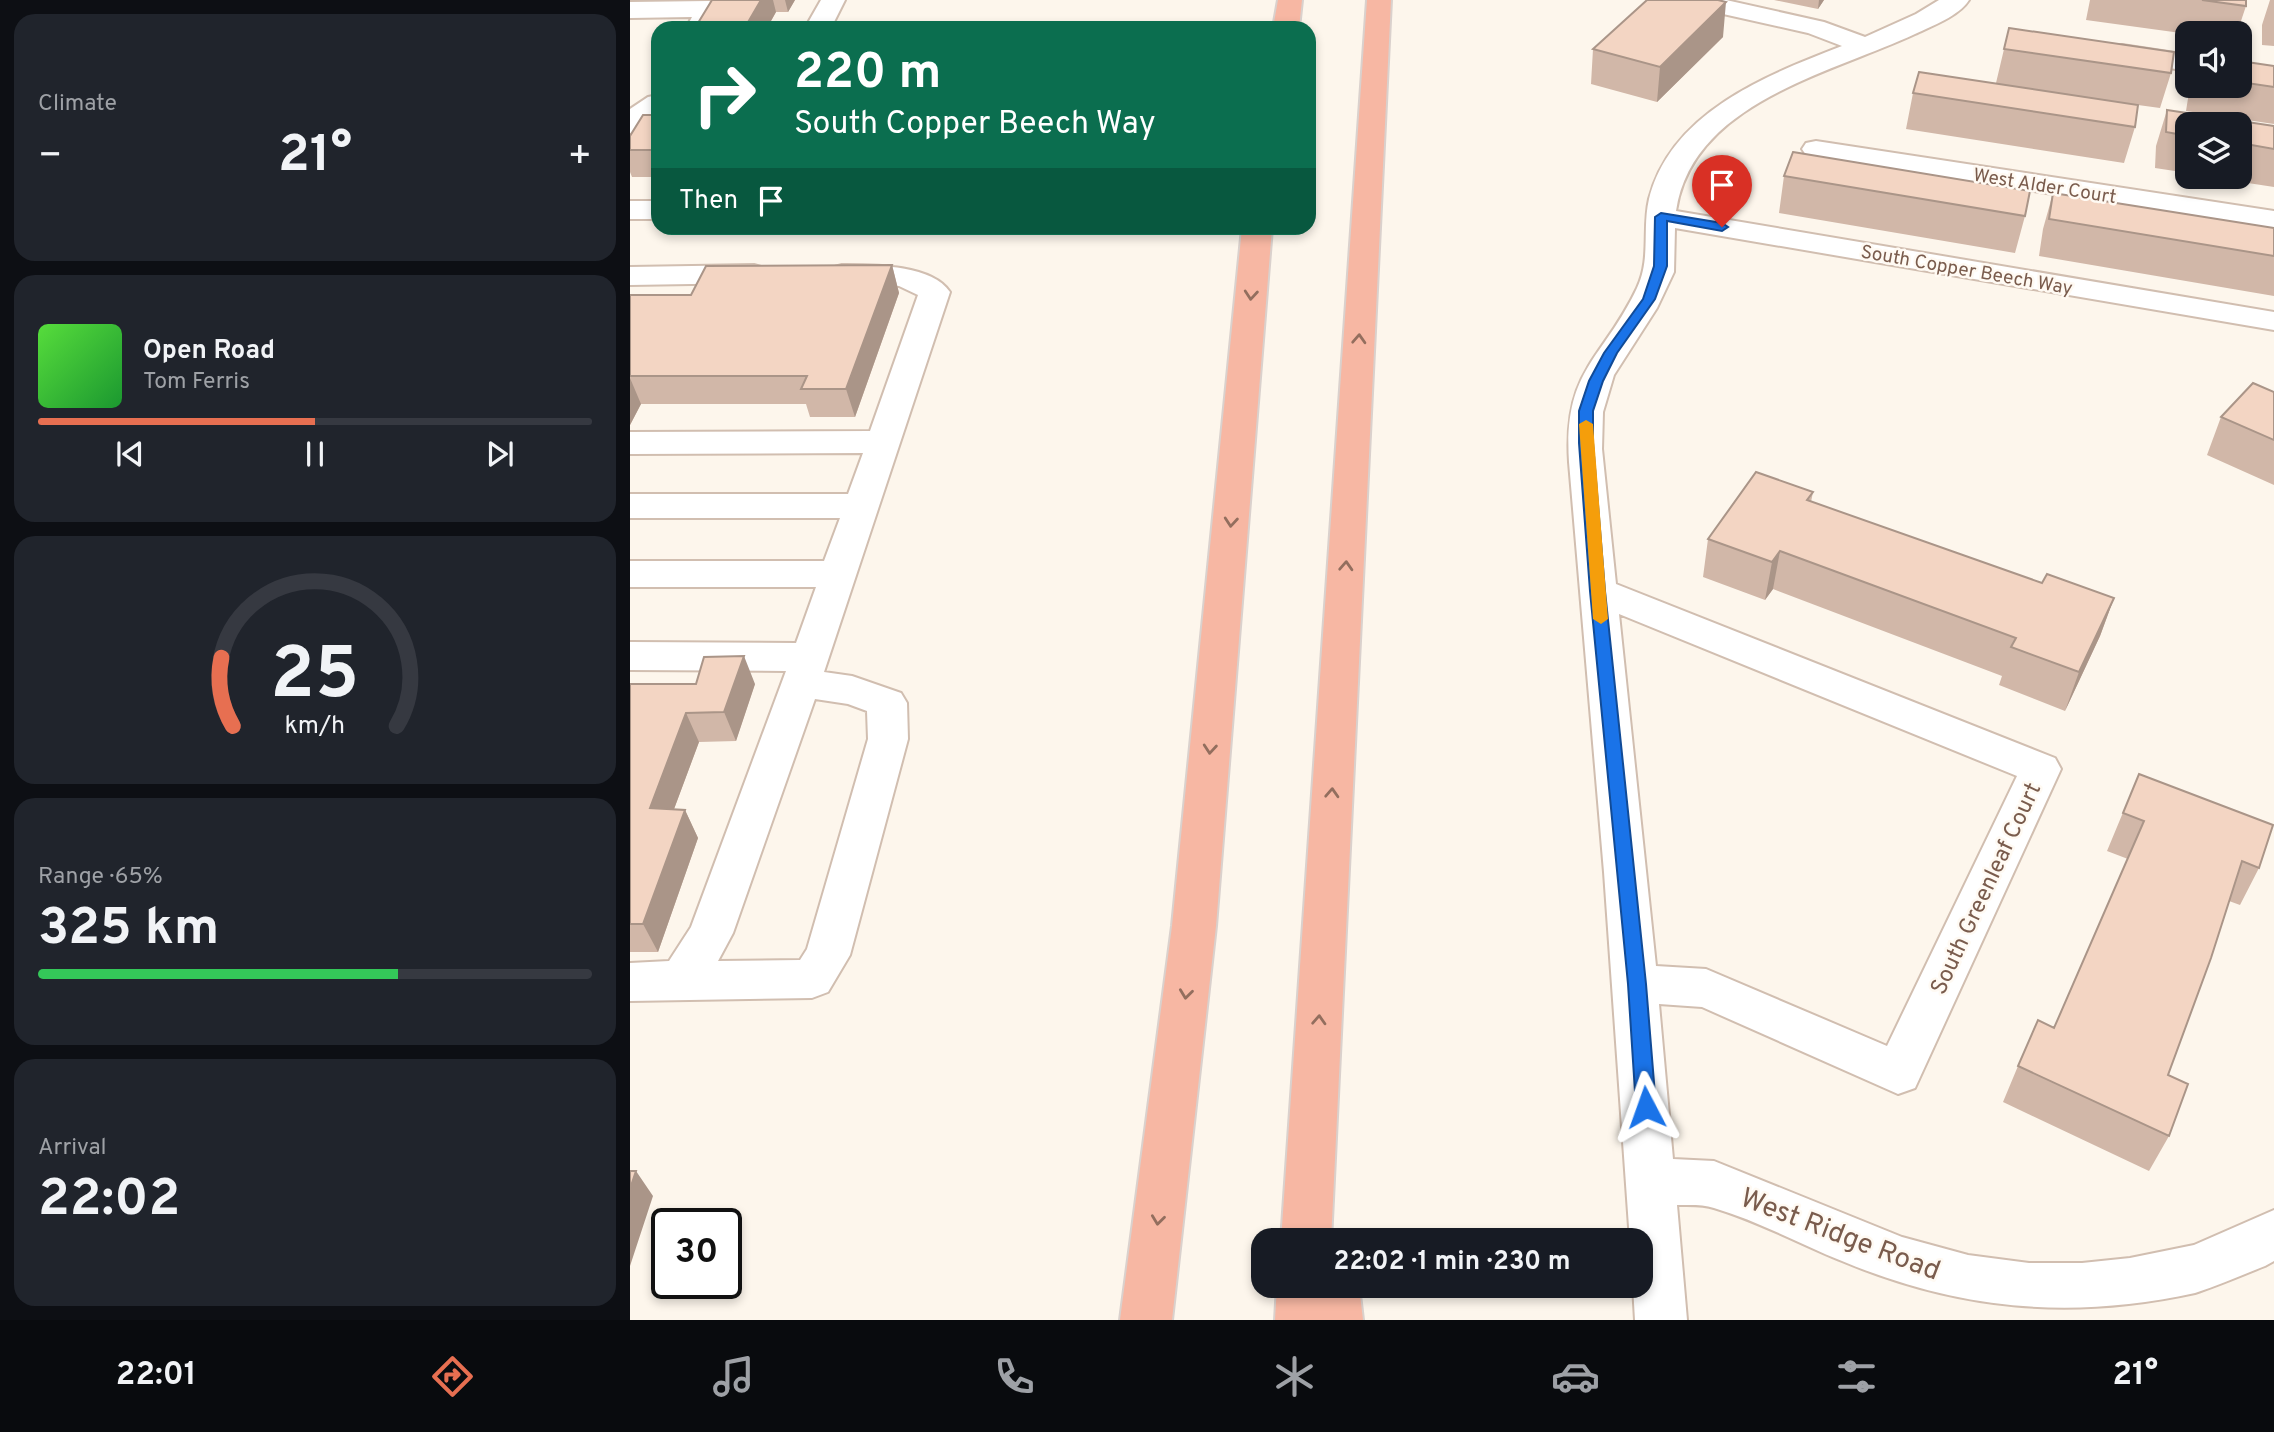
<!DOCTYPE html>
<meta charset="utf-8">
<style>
:root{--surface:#171b24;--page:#20242c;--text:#f1f3f6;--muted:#9ea1a6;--line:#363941;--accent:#e76f51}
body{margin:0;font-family:Overpass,sans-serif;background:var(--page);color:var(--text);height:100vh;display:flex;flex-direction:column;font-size:26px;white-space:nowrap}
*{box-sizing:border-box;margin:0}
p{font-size:23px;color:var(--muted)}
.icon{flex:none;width:38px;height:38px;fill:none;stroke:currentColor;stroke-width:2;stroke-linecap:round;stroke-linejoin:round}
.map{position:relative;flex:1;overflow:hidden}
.sheet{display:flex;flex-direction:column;gap:14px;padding:14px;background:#0d0f14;width:630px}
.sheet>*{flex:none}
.hud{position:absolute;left:21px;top:21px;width:665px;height:214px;border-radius:21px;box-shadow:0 4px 10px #0003;background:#0b6e4f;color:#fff;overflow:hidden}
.tools{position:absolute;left:1545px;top:21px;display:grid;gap:14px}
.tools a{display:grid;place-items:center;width:77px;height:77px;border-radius:14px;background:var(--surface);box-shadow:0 4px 10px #0003;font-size:35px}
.speed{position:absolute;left:21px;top:1208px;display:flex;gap:14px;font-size:35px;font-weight:700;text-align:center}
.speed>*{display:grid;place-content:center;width:91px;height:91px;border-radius:50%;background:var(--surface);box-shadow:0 4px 10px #0003;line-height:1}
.speed .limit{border:4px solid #111;border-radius:10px;background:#fff;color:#111}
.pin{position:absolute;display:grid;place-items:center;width:60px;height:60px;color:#fff;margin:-72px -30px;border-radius:50% 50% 50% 0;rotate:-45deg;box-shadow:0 0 7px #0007}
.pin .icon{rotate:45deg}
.me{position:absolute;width:77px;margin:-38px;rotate:356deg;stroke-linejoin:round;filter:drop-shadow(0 0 5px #0008)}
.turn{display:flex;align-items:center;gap:24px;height:147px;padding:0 28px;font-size:32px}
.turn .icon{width:91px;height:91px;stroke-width:2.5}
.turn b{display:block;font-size:49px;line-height:60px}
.then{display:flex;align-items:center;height:66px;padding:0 28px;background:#0003;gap:14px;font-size:26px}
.big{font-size:52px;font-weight:700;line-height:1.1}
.sheet .tile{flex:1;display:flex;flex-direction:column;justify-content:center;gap:10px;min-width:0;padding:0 24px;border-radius:21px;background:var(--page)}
.sheet .dial{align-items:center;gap:0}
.dial svg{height:182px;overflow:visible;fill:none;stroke:var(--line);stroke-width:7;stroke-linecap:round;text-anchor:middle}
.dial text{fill:var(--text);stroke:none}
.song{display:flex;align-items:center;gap:21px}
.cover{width:84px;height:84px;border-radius:10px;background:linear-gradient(135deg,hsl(110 70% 55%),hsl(130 70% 35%))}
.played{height:7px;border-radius:4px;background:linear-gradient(90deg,var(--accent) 50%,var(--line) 50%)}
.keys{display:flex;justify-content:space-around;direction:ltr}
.heat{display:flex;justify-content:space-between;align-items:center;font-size:38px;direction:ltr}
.charge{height:10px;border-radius:5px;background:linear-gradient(90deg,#34c759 65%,var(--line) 0)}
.trip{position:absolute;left:621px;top:1228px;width:402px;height:70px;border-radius:21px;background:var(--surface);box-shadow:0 4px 10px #0003;font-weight:700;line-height:70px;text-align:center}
.dock{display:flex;height:112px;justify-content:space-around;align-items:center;background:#090b0e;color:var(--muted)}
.dock .icon{width:49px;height:49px}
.dock .active{color:var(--accent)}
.dock b{font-size:32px;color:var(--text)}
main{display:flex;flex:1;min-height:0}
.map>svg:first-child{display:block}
</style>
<main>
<section class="sheet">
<div class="tile"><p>Climate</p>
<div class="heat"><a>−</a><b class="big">21°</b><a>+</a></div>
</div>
<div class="tile">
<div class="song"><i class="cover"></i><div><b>Open Road</b><p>Tom Ferris</p></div></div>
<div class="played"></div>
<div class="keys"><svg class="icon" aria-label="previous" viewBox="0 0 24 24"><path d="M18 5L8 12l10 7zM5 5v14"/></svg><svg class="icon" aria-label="pause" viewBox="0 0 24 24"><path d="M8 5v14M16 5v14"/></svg><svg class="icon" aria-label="next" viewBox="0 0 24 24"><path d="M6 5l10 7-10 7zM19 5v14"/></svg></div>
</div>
<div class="tile dial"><svg viewBox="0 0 100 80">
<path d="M14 69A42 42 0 1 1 86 69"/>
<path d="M14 69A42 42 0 0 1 9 39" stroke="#e76f51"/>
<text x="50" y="56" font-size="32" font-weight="700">25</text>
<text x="50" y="72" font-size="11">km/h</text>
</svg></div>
<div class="tile"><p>Range · 65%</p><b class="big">325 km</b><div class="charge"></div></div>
<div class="tile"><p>Arrival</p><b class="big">22:02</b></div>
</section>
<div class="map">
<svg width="1644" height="1320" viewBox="0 0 1644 1320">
<rect width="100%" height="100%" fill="#fdf6ec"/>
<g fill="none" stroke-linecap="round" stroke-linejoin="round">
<defs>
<path id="minor" d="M191,0H215L201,28H175Z
M1050,0H1096L1194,22L1235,37L1286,14L1309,0H1339C1329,16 1302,26 1285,34C1202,73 1062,102 1046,211L1644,312V330L1045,228L1044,272L1027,308L984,375L973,412L972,449L986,584L1425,758L1431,769L1285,1088L1268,1094L1072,1007L1029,1004L1043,1159L1084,1161L1272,1237L1338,1255L1399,1263H1452L1500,1258L1564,1245L1644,1210V1261L1635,1266C1612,1275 1589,1285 1565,1293C1441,1320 1329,1310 1212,1261C1170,1244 1128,1221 1084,1208C1073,1204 1059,1205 1047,1205L1057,1320H1005L1003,1286H1012V1241H1000L974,872L939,462C933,369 973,360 1007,288C1021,259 1012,229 1019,199C1041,112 1137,75 1212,46L1178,33L1053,5ZM989,614L1387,776L1257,1046L1076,969L1026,966Z
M79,1L88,4L92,9L82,28H56L62,17L0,18V2Z
M1492,45L1558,55V71L1483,59L1479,53L1483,47Z
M28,95V114L10,131L0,133V109L18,97Z
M1186,141L1644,211V229L1176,155L1172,149L1176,143Z
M0,201H28V219H0Z
M124,265L135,268L139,274L135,280L124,283L0,285V267Z
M212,265C243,265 301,264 320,292L194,672L222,676L271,693L277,703L278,739L220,955L198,992L182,998L0,1001V963L39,961L61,927L156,671L0,670V642L166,643L186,587H0V561H194L210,518H0V494H218L233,453L0,454V432L240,431L288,295L269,286L201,280L197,274L201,268ZM185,699L218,704L237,711L238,739L177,949L170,960L88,961L103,933Z"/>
<path id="highway" d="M648,0H672L669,28H643Z
M737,0H761L701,1241H651Z
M612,228H642L586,926L542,1320H490L542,926Z
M647,1286H729L733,1320H645Z"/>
</defs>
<use href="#minor" stroke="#d1beb0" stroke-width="4"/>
<use href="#highway" stroke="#dad1cd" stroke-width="4"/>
<use href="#minor" fill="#fff" fill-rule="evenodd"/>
<use href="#highway" fill="#f7b7a3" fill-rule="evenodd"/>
</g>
<path fill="#d1b7a8" d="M82,0H165L158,12H146L137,28H69L68,23Z
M1144,0H1194L1188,9Z
M1460,0H1616V6L1607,33L1558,34L1456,20Z
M1640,0H1644V46L1632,45V25Z
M1379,28L1541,73L1530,108L1508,105L1505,127L1494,163L1276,129L1283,93L1366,83Z
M1093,37L1027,102L961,84L963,49Z
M1610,61L1644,66V124L1556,111L1560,86H1610Z
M1537,110L1644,126V187L1579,177H1610V124H1558V173L1525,168L1526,146Z
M28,115V177H2L0,172V150Z
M1154,176L1395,216L1385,253L1149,213Z
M1423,193L1644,228V296L1409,256L1413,229Z
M262,265L269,293L225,417H180L176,404H11L0,425V295H61Z
M1644,392V485L1577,455L1591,417Z
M1183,492L1181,502L1412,583L1484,598L1470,636L1435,711L1369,685L1372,676L1143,589L1135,600L1073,577L1078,539Z
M0,684H125L106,741L69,742L44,809L55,810L68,838L28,952H0Z
M1509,774L1629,868L1610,905L1599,901L1538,1075L1539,1136L1519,1171L1373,1102L1388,1066L1424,1028L1498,859L1477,851Z"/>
<path fill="#aa9588" d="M131,0H143L146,12L137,28H118L117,24Z
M155,0H165L158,12Z
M1189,0H1194L1188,9Z
M1096,2L1093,37L1027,102L1030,67Z
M262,265L269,293L225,417L216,389Z
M0,378L11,404L0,425Z
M1150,551L1143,589L1135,600L1142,562Z
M1484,598L1470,636L1435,711L1449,672Z
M114,656L125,684L106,741L94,712Z
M56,713L69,742L34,836L20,808Z
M55,810L68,838L28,952L13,924Z
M6,1171L23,1196L0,1266V1189Z"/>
<path fill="#f3d5c3" stroke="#aa9588" stroke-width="2" d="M82,0H131L117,24L68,23Z
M1017,0H1088L1096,2L1030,67L963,49Z
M1572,0H1616V6Z
M1379,28L1544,52L1541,73L1374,49Z
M1610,61L1644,66V87L1610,82Z
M1289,72L1508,105L1505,127L1283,93Z
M1537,110L1644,126V149L1610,143V124H1558V136L1536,132Z
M13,115H28V150H0V136Z
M1163,152L1400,191L1395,216L1154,176Z
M1423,193L1644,228V256L1419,219Z
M262,265L216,389H171L177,376H0V295H61L76,266Z
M1623,383L1644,392V440L1591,417Z
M1126,472L1183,492L1177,500L1412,583L1417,574L1484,598L1449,672L1381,647L1386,638L1150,551L1142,562L1078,539Z
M114,656L94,712L56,713L20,808L55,810L13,924H0V684H66L74,657Z
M1509,774L1643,825L1629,868L1612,861L1581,958L1538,1075L1558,1084L1539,1136L1388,1066L1408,1020L1424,1028L1514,821L1493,813Z
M0,1171H6L0,1189Z"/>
<defs><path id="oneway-chevron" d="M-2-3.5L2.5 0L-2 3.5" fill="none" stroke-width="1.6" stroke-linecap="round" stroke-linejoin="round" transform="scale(1.75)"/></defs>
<g stroke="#936e5e">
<use href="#oneway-chevron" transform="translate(621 295) rotate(95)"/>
<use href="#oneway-chevron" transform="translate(729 339) rotate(-87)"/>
<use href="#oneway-chevron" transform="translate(601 522) rotate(95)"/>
<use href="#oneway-chevron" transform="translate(716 566) rotate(-87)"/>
<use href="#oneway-chevron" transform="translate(580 749) rotate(95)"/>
<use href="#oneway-chevron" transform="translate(702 793) rotate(-87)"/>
<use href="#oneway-chevron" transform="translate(556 994) rotate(97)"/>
<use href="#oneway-chevron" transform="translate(689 1020) rotate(-87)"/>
<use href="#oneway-chevron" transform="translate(528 1220) rotate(97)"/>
</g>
<path fill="#1a73e8" stroke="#114b97" stroke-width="2" d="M1031,213L1092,223L1098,227L1092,231L1037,221V266L1025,299L987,353L973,381L963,411V443L975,591L1016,984L1026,1107L1023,1114L1016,1116L1009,1114L1006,1107L998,984L960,591L949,443V411L959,381L974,353L1013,299L1024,266L1025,217Z"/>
<path fill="#f59e0b" d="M956,420L963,424L978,619L971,624L963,619L949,424Z"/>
<g text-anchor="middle" stroke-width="5" stroke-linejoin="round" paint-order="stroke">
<g font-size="19" fill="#7a5c4d" stroke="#fffaf3">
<text transform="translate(1415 185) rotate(9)" y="7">West Alder Court</text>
<text transform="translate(1337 269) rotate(10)" y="7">South Copper Beech Way</text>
</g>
<g font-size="23" fill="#7a5c4d" stroke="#fffaf3">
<text transform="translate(1355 888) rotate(-65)" y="8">South Greenleaf Court</text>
</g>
<g font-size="28" fill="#7a5c4d" stroke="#fffaf3">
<text transform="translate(1211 1233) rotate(21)" y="10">West Ridge Road</text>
</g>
</g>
</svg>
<div class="tools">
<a><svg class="icon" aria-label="sound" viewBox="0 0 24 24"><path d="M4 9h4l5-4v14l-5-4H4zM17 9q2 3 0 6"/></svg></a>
<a><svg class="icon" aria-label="layers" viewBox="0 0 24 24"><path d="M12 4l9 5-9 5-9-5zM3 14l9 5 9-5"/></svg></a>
</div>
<div class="speed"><div class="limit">30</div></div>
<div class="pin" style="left:1092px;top:227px;background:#d93025"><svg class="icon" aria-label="arrive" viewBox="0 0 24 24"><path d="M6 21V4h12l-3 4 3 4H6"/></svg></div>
<svg class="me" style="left:1016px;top:1107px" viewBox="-20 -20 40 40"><path d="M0-17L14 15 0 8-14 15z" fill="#1a73e8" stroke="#fff" stroke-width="4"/></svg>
<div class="trip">22:02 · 1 min · 230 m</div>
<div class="hud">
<div class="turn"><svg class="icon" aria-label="right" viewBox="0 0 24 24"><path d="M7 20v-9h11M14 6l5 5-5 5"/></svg><div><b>220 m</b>South Copper Beech Way</div></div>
<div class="then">Then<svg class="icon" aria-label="arrive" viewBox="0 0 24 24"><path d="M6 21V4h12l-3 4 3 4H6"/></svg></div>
</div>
</div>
</main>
<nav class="dock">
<b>22:01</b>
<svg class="icon active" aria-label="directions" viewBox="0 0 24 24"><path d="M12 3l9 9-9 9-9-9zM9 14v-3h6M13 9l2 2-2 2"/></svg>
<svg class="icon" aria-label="music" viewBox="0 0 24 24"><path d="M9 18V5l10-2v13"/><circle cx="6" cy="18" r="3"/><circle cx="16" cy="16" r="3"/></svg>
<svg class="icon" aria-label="phone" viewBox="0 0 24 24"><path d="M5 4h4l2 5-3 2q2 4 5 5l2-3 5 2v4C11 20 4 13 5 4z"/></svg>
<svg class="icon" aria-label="climate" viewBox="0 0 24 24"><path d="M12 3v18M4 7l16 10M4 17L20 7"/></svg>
<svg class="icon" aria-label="car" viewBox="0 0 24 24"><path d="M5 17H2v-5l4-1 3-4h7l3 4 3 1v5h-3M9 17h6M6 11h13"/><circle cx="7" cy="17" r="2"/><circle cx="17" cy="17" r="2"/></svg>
<svg class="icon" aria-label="filters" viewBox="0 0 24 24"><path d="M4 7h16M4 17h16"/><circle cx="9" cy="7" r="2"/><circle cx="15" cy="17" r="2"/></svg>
<b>21°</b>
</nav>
